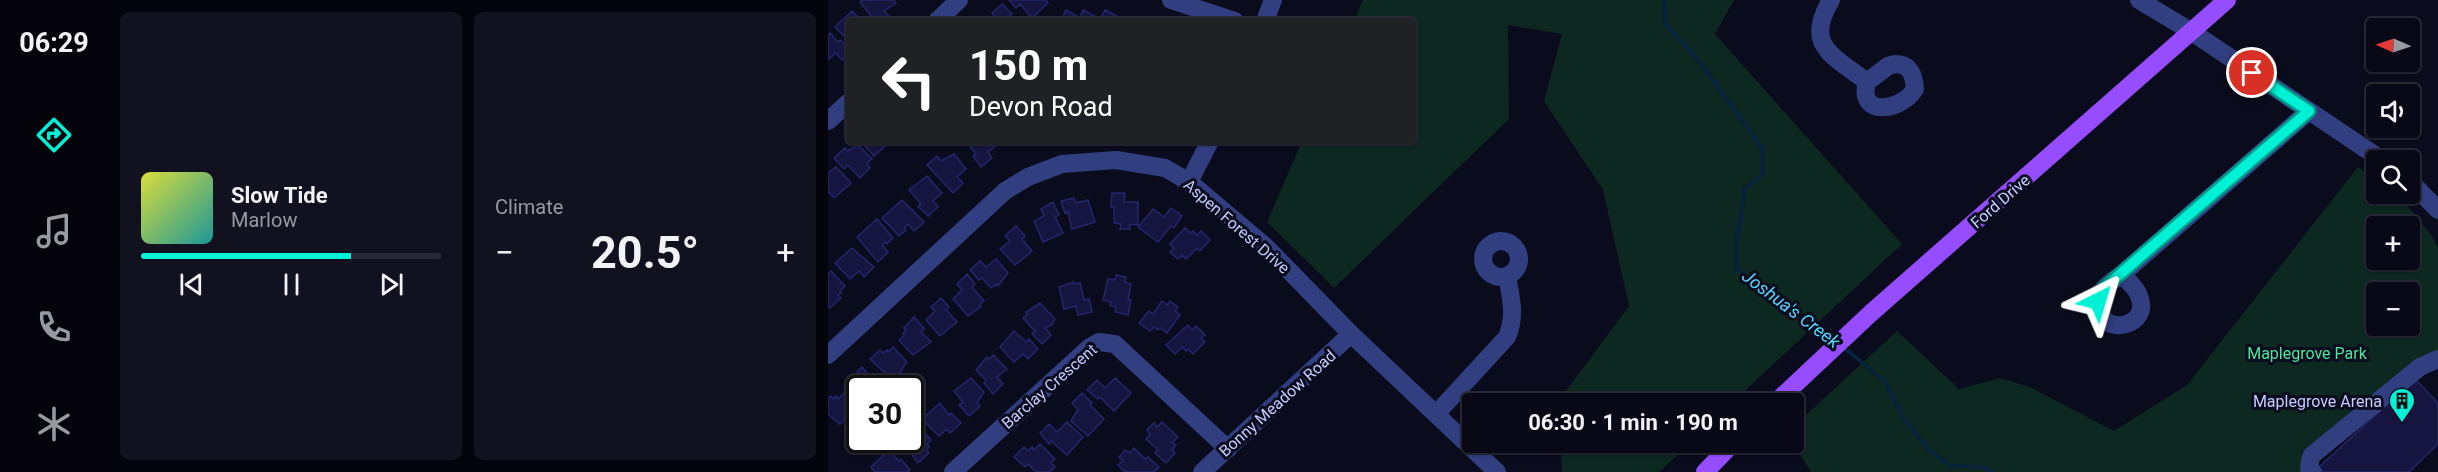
<!DOCTYPE html>
<meta charset="utf-8">
<style>
:root{--surface:#080816;--page:#11111f;--text:#f1f3f6;--muted:#989aa1;--line:#292935;--accent:#00f1d5}
body{margin:0;font-family:Roboto,sans-serif;background:var(--page);color:var(--text);height:100vh;display:flex;flex-direction:column;font-size:22px;white-space:nowrap}
*{box-sizing:border-box;margin:0}
p{font-size:20px;color:var(--muted)}
.icon{flex:none;width:33px;height:33px;fill:none;stroke:currentColor;stroke-width:2;stroke-linecap:round;stroke-linejoin:round}
.map{position:relative;flex:1;overflow:hidden}
.panel{display:flex;flex-direction:column;gap:12px;padding:12px;background:#04040c;width:720px}
.panel>*{flex:none}
.guide{position:absolute;left:18px;top:18px;width:570px;height:126px;border-radius:6px;box-shadow:0 2px 4px #0004,0 0 0 2px var(--line);background:#202124;color:#fff;overflow:hidden}
.needle{width:39px;rotate:272deg}
.tools{position:absolute;left:1538px;top:18px;display:grid;gap:12px}
.tools a{display:grid;place-items:center;width:54px;height:54px;border-radius:6px;background:var(--surface);box-shadow:0 2px 4px #0004,0 0 0 2px var(--line);font-size:30px}
.speed{position:absolute;left:18px;top:375px;display:flex;gap:12px;font-size:30px;font-weight:700;text-align:center}
.speed>*{display:grid;place-content:center;width:78px;height:78px;border-radius:50%;background:var(--surface);box-shadow:0 2px 4px #0004,0 0 0 2px var(--line);line-height:1}
.speed .limit{border:3px solid #111;border-radius:9px;background:#fff;color:#111}
.pin{position:absolute;display:grid;place-items:center;width:51px;height:51px;color:#fff;margin:-26px;border:3px solid #fff;border-radius:50%;box-shadow:0 2px 6px #0007}
.me{position:absolute;width:66px;margin:-33px;rotate:40deg;stroke-linejoin:round;filter:drop-shadow(0 0 4px #0008)}
.turn{display:flex;align-items:center;gap:21px;height:126px;padding:0 24px;font-size:27px}
.turn .icon{width:78px;height:78px;stroke-width:2.5}
.turn b{display:block;font-size:42px;line-height:51px}
.big{font-size:45px;font-weight:700;line-height:1.1}
.panel .widget{flex:1;display:flex;flex-direction:column;justify-content:center;gap:9px;min-width:0;padding:0 21px;border-radius:9px;background:var(--page)}
.song{display:flex;align-items:center;gap:18px}
.cover{width:72px;height:72px;border-radius:9px;background:linear-gradient(135deg,hsl(60 70% 55%),hsl(180 70% 35%))}
.played{height:6px;border-radius:3px;background:linear-gradient(90deg,var(--accent) 70%,var(--line) 70%)}
.keys{display:flex;justify-content:space-around;direction:ltr}
.heat{display:flex;justify-content:space-between;align-items:center;font-size:33px;direction:ltr}
.panel .tiles{flex:1;display:grid;gap:12px;grid-template-columns:repeat(2,1fr)}
.trip{position:absolute;left:634px;top:393px;width:342px;height:60px;border-radius:6px;background:var(--surface);box-shadow:0 2px 4px #0004,0 0 0 2px var(--line);font-weight:700;line-height:60px;text-align:center}
main{display:flex;flex:1;min-height:0}
.tab-bar{display:flex;flex-direction:column;width:108px;justify-content:space-around;align-items:center;background:#030309;color:var(--muted)}
.tab-bar .icon{width:42px;height:42px}
.tab-bar .active{color:var(--accent)}
.tab-bar b{font-size:27px;color:var(--text)}
.map>svg:first-child{display:block}
</style>
<main>
<nav class="tab-bar">
<b>06:29</b>
<svg class="icon active" aria-label="directions" viewBox="0 0 24 24"><path d="M12 3l9 9-9 9-9-9zM9 14v-3h6M13 9l2 2-2 2"/></svg>
<svg class="icon" aria-label="music" viewBox="0 0 24 24"><path d="M9 18V5l10-2v13"/><circle cx="6" cy="18" r="3"/><circle cx="16" cy="16" r="3"/></svg>
<svg class="icon" aria-label="phone" viewBox="0 0 24 24"><path d="M5 4h4l2 5-3 2q2 4 5 5l2-3 5 2v4C11 20 4 13 5 4z"/></svg>
<svg class="icon" aria-label="climate" viewBox="0 0 24 24"><path d="M12 3v18M4 7l16 10M4 17L20 7"/></svg>
</nav>
<section class="panel">
<div class="tiles">
<div class="widget">
<div class="song"><i class="cover"></i><div><b>Slow Tide</b><p>Marlow</p></div></div>
<div class="played"></div>
<div class="keys"><svg class="icon" aria-label="previous" viewBox="0 0 24 24"><path d="M18 5L8 12l10 7zM5 5v14"/></svg><svg class="icon" aria-label="pause" viewBox="0 0 24 24"><path d="M8 5v14M16 5v14"/></svg><svg class="icon" aria-label="next" viewBox="0 0 24 24"><path d="M6 5l10 7-10 7zM19 5v14"/></svg></div>
</div>
<div class="widget"><p>Climate</p>
<div class="heat"><a>−</a><b class="big">20.5°</b><a>+</a></div>
</div>
</div>
</section>
<div class="map">
<svg width="1610" height="472" viewBox="0 0 1610 472">
<rect width="100%" height="100%" fill="#0a0b1d"/>
<path fill="#0d2721" fill-rule="evenodd" d="M535,0H906L887,34L1074,244L904,403H729L801,306L775,190L716,101L734,34L680,25L681,119L506,288L439,222L474,141H585V21H526Z
M1530,167L1548,180V194H1568L1573,197L1604,236L1610,248V351L1473,452L1478,472H983L965,443L966,426L1069,331L1131,389L1172,378L1202,387L1286,431L1359,385ZM1548,226H1581V260H1548ZM1548,292H1581V326H1548Z
M732,443V442L863,443L831,472H734Z"/>
<g fill="none" stroke-linecap="round" stroke-linejoin="round">
<path stroke="#05243b" stroke-width="4" d="M836,0L838,25L868,57L935,149V174L917,189L908,243L909,270L1008,341
M1016,348L1057,381L1074,416L1099,448L1122,466L1156,467L1165,472"/>
</g>
<path fill="#15153f" stroke="#25266d" stroke-width="1.5" d="M35,0H66L68,3L56,11L62,17L58,21H47L32,2Z
M181,0H218L220,3L204,18L192,4L188,8Z
M174,4L184,14L181,17L185,21H170L164,13Z
M238,10L252,18L255,10L267,16L265,21H233Z
M277,10L289,16L287,21H271Z
M24,11L34,21H21V41L7,27Z
M2,33L10,42L12,40L21,48V54L14,60L8,53L0,60V35Z
M41,141H61L62,142L46,156L37,146Z
M138,141H167L170,144L160,152L164,158L153,167L145,156L148,154Z
M30,145L44,159L39,163L42,168L32,178L20,165L16,169L6,158L17,148L19,151Z
M126,154L138,169L129,177L135,183L125,193L99,165L109,156L113,161Z
M8,167L23,183L6,198L0,191V173Z
M99,176L114,193L105,201L110,207L100,216L90,206L93,204L81,190Z
M284,193H297L296,202H310V225L302,224V229H292L293,224L286,223V207H283Z
M246,198L248,203L260,200L267,222L244,229L240,212L237,213L233,201Z
M74,200L96,222L86,231L80,224L76,228L78,230L71,236L54,218Z
M225,202L231,215L227,217L235,233L215,242L206,221L216,216L213,209Z
M343,208L354,216L346,228L343,226L330,242L310,227L325,209L336,217Z
M49,219L65,238L59,244L58,242L54,245L60,252L50,262L29,237Z
M188,226L197,236L194,239L204,251L187,265L172,249L182,241L177,236Z
M357,228L362,233L365,231L369,235L373,231L382,240L372,251L369,248L358,259L354,255L350,259L342,252L346,248L342,244Z
M24,248L46,267L36,277L31,271L22,279L7,263Z
M168,259L180,273L170,286L169,284L163,288L154,278L151,280L142,270L152,261L158,267Z
M3,271L17,286L12,291L13,293L10,295L13,298L2,308L0,306V274Z
M139,274L147,284L144,287L156,301L152,304L153,307L140,316L125,299L134,290L129,284Z
M288,275L298,277L297,282L303,284L300,300H303L300,315L287,312L288,307L282,306L283,302L275,300L280,279L287,280Z
M245,282L247,284L252,283L256,300L261,299L264,312L250,315L248,306L236,309L231,287Z
M113,298L121,307L118,310L129,322L112,336L98,320L107,311L103,307Z
M334,301L339,305L342,301L350,307L347,311L352,315L339,333L332,328L330,330L326,327L322,331L311,323L321,311L325,314Z
M212,303L227,319L224,325L217,328L223,335L214,344L204,334L207,331L195,318L199,315L198,312Z
M86,317L96,328L93,332L103,342L85,355L71,340L76,336L75,334L78,330L76,328Z
M360,325L364,330L368,326L377,335L373,338L377,342L365,354L360,349L358,351L354,347L347,354L338,345Z
M186,331L198,342L201,339L210,349L200,359L195,354L186,362L172,347Z
M65,347L79,362L70,375L67,373L62,378L42,359L52,350L55,353L59,350L60,352Z
M165,355L179,369L169,377L175,384L165,394L156,383L158,380L148,370L159,357L161,359Z
M34,367L44,379L40,383L46,388H32V403L16,386Z
M143,378L156,392L149,403L152,406L141,416L131,405L135,402L126,391Z
M287,378L303,393L286,411L272,397L270,399L259,390L269,380L277,388Z
M1587,379L1610,403V444L1581,472H1494L1490,468Z
M16,393L29,408L12,424L0,414V398L3,396L5,399L8,396L10,399Z
M254,393L264,403L262,405L276,419L260,436L243,421L250,409L244,403Z
M112,403L121,415L123,413L133,423L122,433L119,429L111,436L94,419Z
M239,422L255,437L239,455L223,441L221,444L212,433L221,424L229,432Z
M334,422L350,437L344,443L348,445L344,450L347,453L338,463L327,453L330,450L318,439L322,434L319,430L326,423L329,427Z
M90,425L103,440L99,444L101,447L98,450L101,453L90,463L74,441L82,440V429Z
M212,444L227,459L223,463L227,467L222,472H208L200,464L197,467L186,457L196,447L200,451L204,447L206,450Z
M306,448L317,459L320,457L331,467L326,472H297L290,465L295,461L291,457L297,450L302,453Z
M61,450L71,461L73,459L82,470L80,472H47L43,467Z"/>
<g fill="none" stroke-linecap="round" stroke-linejoin="round">
<path stroke="#313f80" stroke-width="18" d="M343,0L407,21
M1003,0C975,46 1006,56 1039,82
M1311,0L1364,32L1554,160
M109,21L131,0
M437,21L445,0
M1067,64C1082,64 1086,74 1087,89C1074,111 1029,118 1039,82L1060,66Z
M0,121L21,102
M1581,180L1610,210
M361,182L382,141
M655 259a18 18 0 1 1 36 0a18 18 0 1 1-36 0Z
M1293,275L1481,111
M1293,275C1300,281 1308,287 1311,296C1324,326 1275,338 1270,307C1269,301 1271,294 1275,289C1280,284 1287,279 1293,275Z
M0,355L177,191L200,177L234,164L288,160L337,168L361,182L438,247L523,334L669,472
M609,413L679,337C688,316 683,298 679,276
M125,472L262,347L271,342L287,344L400,449
M374,472L523,334
M1485,472L1481,468L1483,456L1592,367L1610,359"/>
<path stroke="#964dff" stroke-width="18" d="M946,404L1043,313L1399,0
M877,472L906,442"/>
</g>
<g fill="none" stroke-linecap="round" stroke-linejoin="round">
<defs>
<path id="route" d="M1270,301L1276,288L1481,111L1424,73"/>
</defs>
<use href="#route" stroke="#009d8a" stroke-width="15"/>
<use href="#route" stroke="#00f1d5" stroke-width="10"/>
</g>
<defs>
<symbol id="building-pin" viewBox="-11 -11 22 30"><path d="M0 17L-7.5 6A9.5 9.5 0 1 1 7.5 6Z" fill="#00f1d5" stroke="#0a0b1d"/><path d="M-4-6H4V6H1V3H-1V6H-4ZM-2.5-4.3h1.7v1.8h-1.7ZM.8-4.3h1.7v1.8H.8ZM-2.5-1h1.7V.8h-1.7ZM.8-1h1.7V.8H.8Z" fill="#111"/></symbol>
</defs>
<g fill-rule="evenodd">
<use href="#building-pin" x="1559" y="386" width="30" height="40"/>
</g>
<g text-anchor="middle" stroke-width="6" stroke-linejoin="round" paint-order="stroke">
<g font-size="16" fill="#c6ccff" stroke="#0a0b1d">
<text transform="translate(1172 201) rotate(-41)" y="6">Ford Drive</text>
<text transform="translate(409 226) rotate(41)" y="6">Aspen Forest Drive</text>
<text transform="translate(221 386) rotate(-41)" y="6">Barclay Crescent</text>
<text transform="translate(449 403) rotate(-42)" y="6">Bonny Meadow Road</text>
</g>
<g font-size="16" fill="#4be69e" stroke="#0a0b1d">
<text x="1479" y="359">Maplegrove Park</text>
</g>
<g font-size="16" fill="#c6ccff" stroke="#0a0b1d" text-anchor="end">
<text x="1554" y="407">Maplegrove Arena</text>
</g>
<g font-size="18" font-style="italic" fill="#54d5ff" stroke="#0a0b1d">
<text transform="translate(963 309) rotate(37)" y="6">Joshua's Creek</text>
</g>
</g>
</svg>
<div class="tools">
<a><svg class="needle" viewBox="-14 -14 28 28"><path d="M0-13l5 13h-10z" fill="#e53935"/><path d="M0 13l5-13h-10z" fill="#989aa1"/></svg></a>
<a><svg class="icon" aria-label="sound" viewBox="0 0 24 24"><path d="M4 9h4l5-4v14l-5-4H4zM17 9q2 3 0 6"/></svg></a>
<a><svg class="icon" aria-label="search" viewBox="0 0 24 24"><circle cx="10" cy="10" r="6"/><path d="M15 15l6 6"/></svg></a>
<a>+</a>
<a>−</a>
</div>
<div class="speed"><div class="limit">30</div></div>
<div class="pin" style="left:1424px;top:73px;background:#d93025"><svg class="icon" aria-label="arrive" viewBox="0 0 24 24"><path d="M6 21V4h12l-3 4 3 4H6"/></svg></div>
<svg class="me" style="left:1270px;top:301px" viewBox="-20 -20 40 40"><path d="M0-17L14 15 0 8-14 15z" fill="#00f1d5" stroke="#fff" stroke-width="4"/></svg>
<div class="trip">06:30 · 1 min · 190 m</div>
<div class="guide">
<div class="turn"><svg class="icon" aria-label="left" viewBox="0 0 24 24"><path d="M17 20v-9H6M10 6l-5 5 5 5"/></svg><div><b>150 m</b>Devon Road</div></div>
</div>
</div>
</main>
